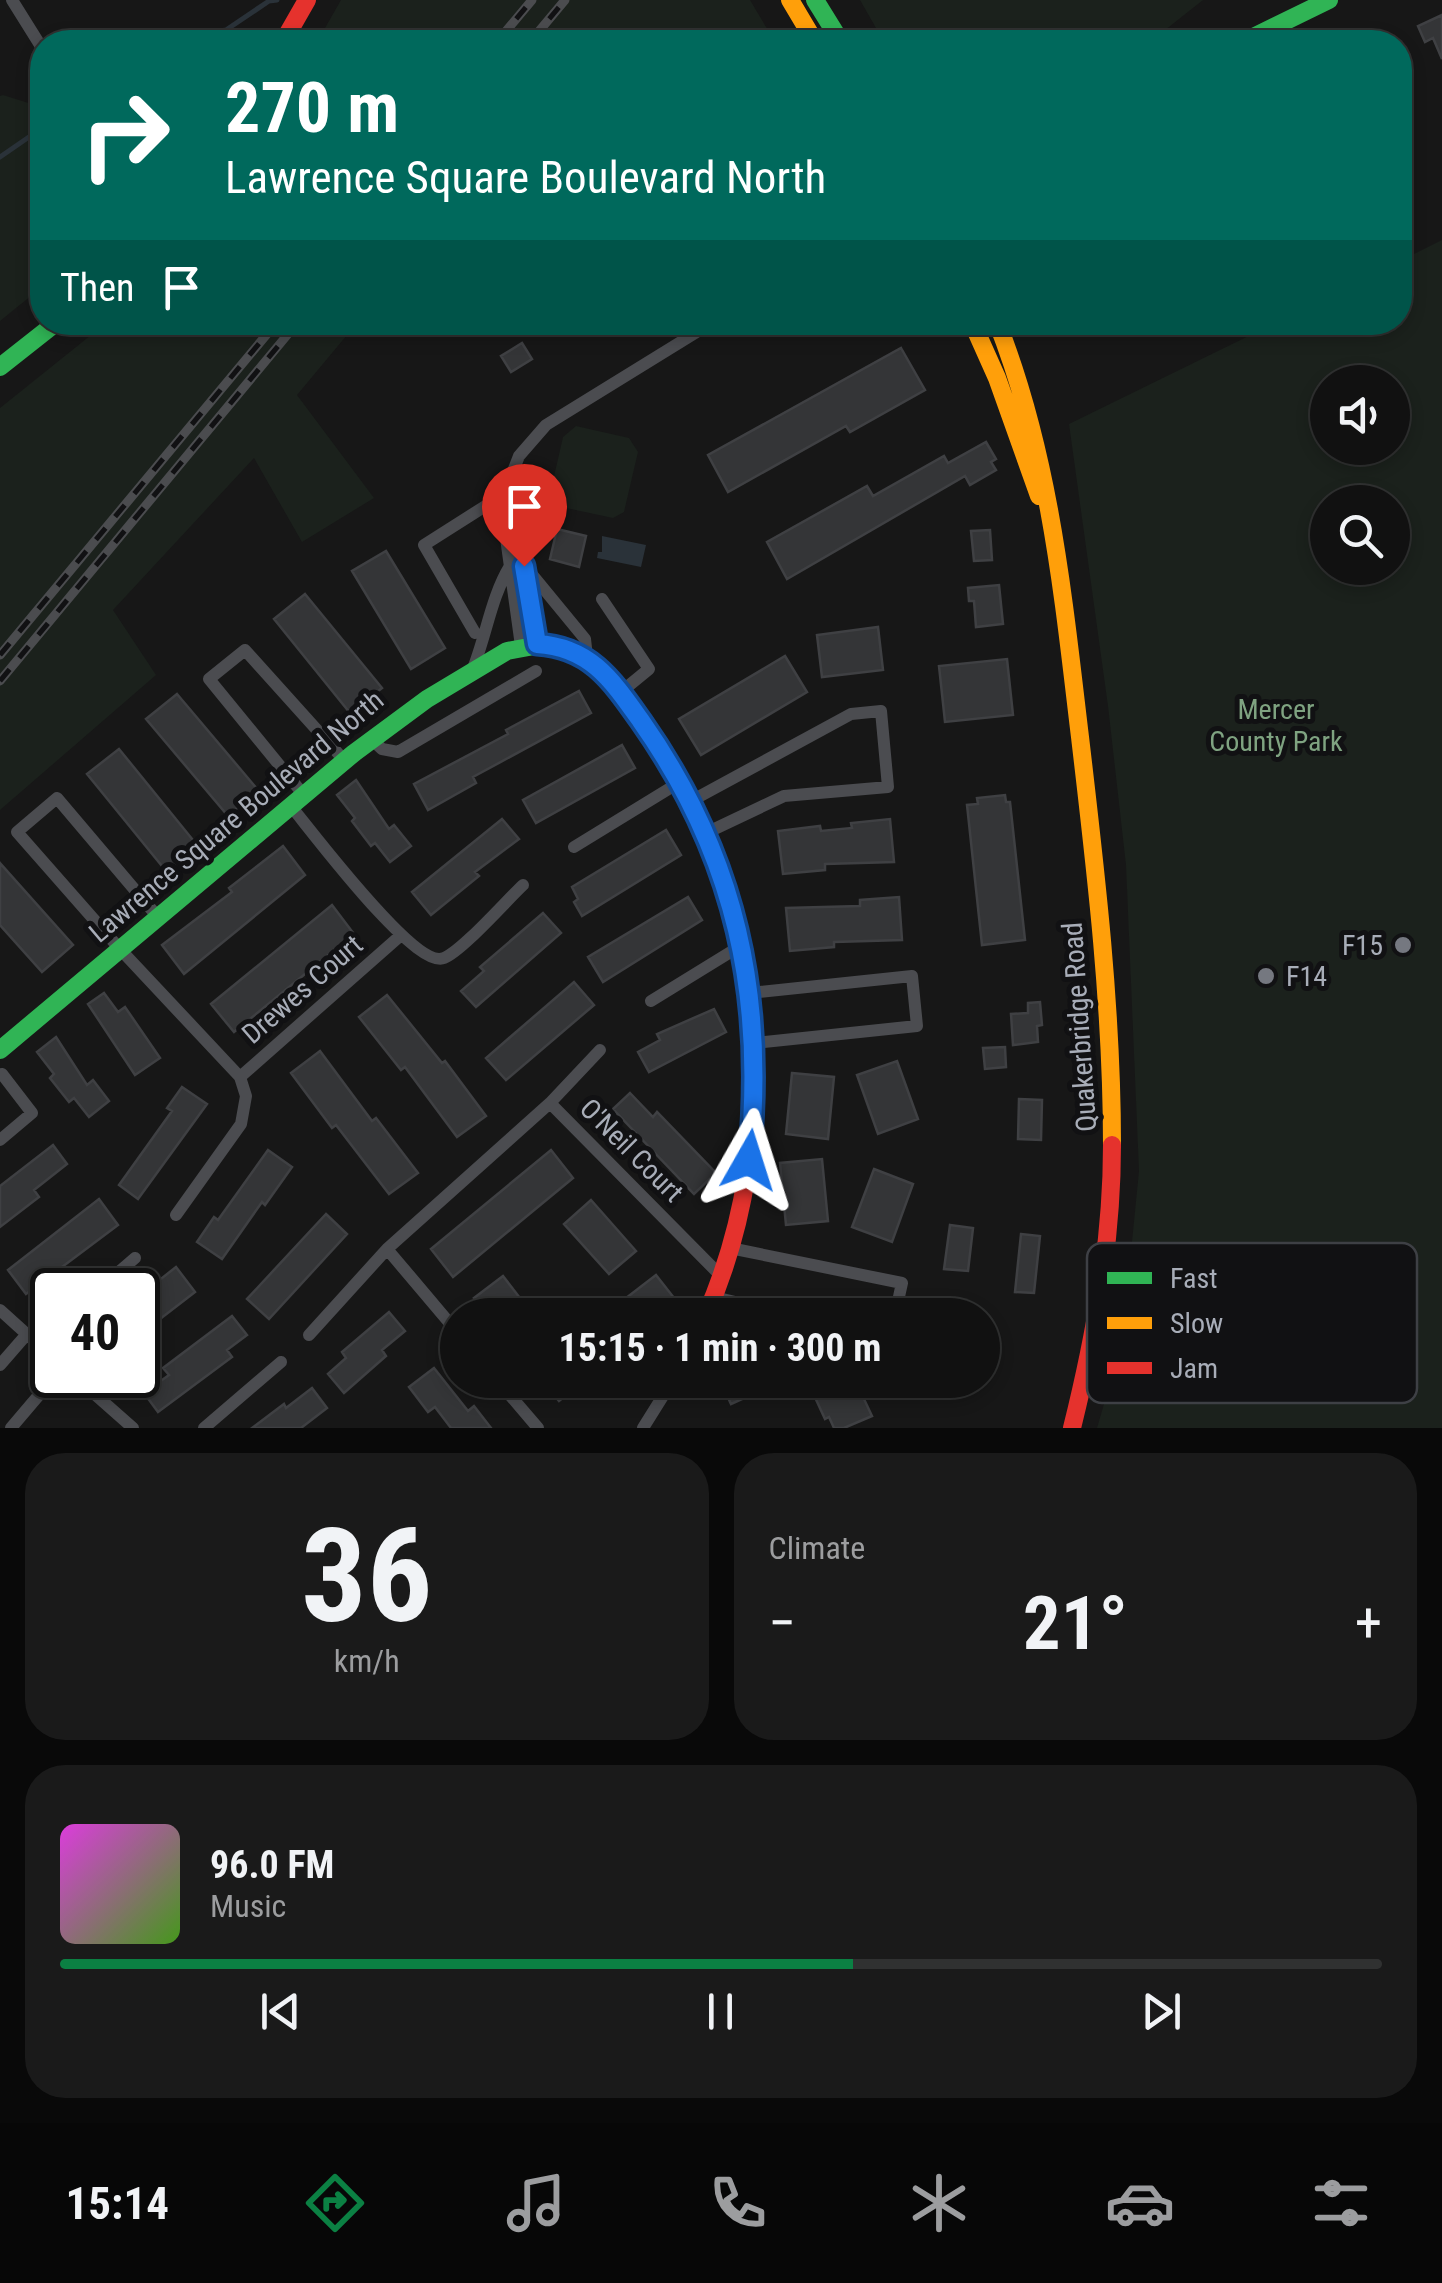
<!DOCTYPE html>
<meta charset="utf-8">
<style>
:root{--surface:#111;--page:#1a1a1a;--text:#f1f3f6;--muted:#9c9d9f;--line:#303131;--accent:#0b8043}
body{margin:0;font-family:"Roboto Condensed",sans-serif;background:var(--page);color:var(--text);height:100vh;display:flex;flex-direction:column;font-size:38px;white-space:nowrap}
*{box-sizing:border-box;margin:0}
p{font-size:32px;color:var(--muted)}
.icon{flex:none;width:55px;height:55px;fill:none;stroke:currentColor;stroke-width:2;stroke-linecap:round;stroke-linejoin:round}
.map{position:relative;height:1428px;overflow:hidden}
.sheet{display:flex;flex-direction:column;gap:25px;padding:25px;background:#090909;flex:1}
.sheet>*{flex:none}
.hud{position:absolute;left:30px;top:30px;width:1382px;height:305px;border-radius:40px;box-shadow:0 5px 15px #0003,0 0 0 2px var(--line);background:#00695c;color:#fff;overflow:hidden}
.controls{position:absolute;left:1310px;top:365px;display:grid;gap:20px}
.controls a{display:grid;place-items:center;width:100px;height:100px;border-radius:50%;background:var(--surface);box-shadow:0 5px 15px #0003,0 0 0 2px var(--line);font-size:50px}
.speed{position:absolute;left:30px;top:1268px;display:flex;gap:20px;font-size:50px;font-weight:700;text-align:center}
.speed>*{display:grid;place-content:center;width:130px;height:130px;border-radius:50%;background:var(--surface);box-shadow:0 5px 15px #0003,0 0 0 2px var(--line);line-height:1}
.speed .limit{border:5px solid #111;border-radius:15px;background:#fff;color:#111}
.pin{position:absolute;display:grid;place-items:center;width:85px;height:85px;color:#fff;margin:-102px -42px;border-radius:50% 50% 50% 0;rotate:-45deg;box-shadow:0 0 10px #0007}
.pin .icon{rotate:45deg}
.me{position:absolute;width:110px;margin:-55px;rotate:6deg;stroke-linejoin:round;filter:drop-shadow(0 0 8px #0008)}
.turn{display:flex;align-items:center;gap:35px;height:210px;padding:0 30px;font-size:45px}
.turn .icon{width:130px;height:130px;stroke-width:2.5}
.turn b{display:block;font-size:70px;line-height:85px}
.then{display:flex;align-items:center;height:95px;padding:0 30px;background:#0003;gap:20px;font-size:38px}
.big{font-size:75px;font-weight:700;line-height:1.1}
.sheet .tile{flex:1;display:flex;flex-direction:column;justify-content:center;gap:15px;min-width:0;padding:0 35px;border-radius:40px;background:var(--page)}
.sheet .dial{align-items:center;gap:0}
.dial b{font-size:130px;line-height:1}
.song{display:flex;align-items:center;gap:30px}
.cover{width:120px;height:120px;border-radius:15px;background:linear-gradient(135deg,hsl(300 70% 55%),hsl(100 70% 35%))}
.played{height:10px;border-radius:5px;background:linear-gradient(90deg,var(--accent) 60%,var(--line) 60%)}
.keys{display:flex;justify-content:space-around;direction:ltr}
.heat{display:flex;justify-content:space-between;align-items:center;font-size:55px;direction:ltr}
.sheet .tiles{flex:1;display:grid;gap:25px;grid-template-columns:1fr 1fr}
.tile:last-child{grid-column:span 2}
.trip{position:absolute;left:440px;top:1298px;width:560px;height:100px;border-radius:50px;background:var(--surface);box-shadow:0 5px 15px #0003,0 0 0 2px var(--line);font-weight:700;line-height:100px;text-align:center}
.tabs{display:flex;height:160px;justify-content:space-around;align-items:center;background:#070707;color:var(--muted)}
.tabs .icon{width:70px;height:70px}
.tabs .active{color:var(--accent)}
.tabs b{font-size:45px;color:var(--text)}
.map>svg:first-child{display:block}
</style>
<div class="map">
<svg width="1442" height="1428" viewBox="0 0 1442 1428">
<rect width="100%" height="100%" fill="#171717"/>
<path fill="#1b211c" fill-rule="evenodd" d="M341,0H750L775,42H317Z
M860,0H1203L1150,42H884Z
M3,95L38,106L42,113V287L0,321V96Z
M1442,240V1428H1097L1111,1380L1128,1282L1139,1171L1126,865L1108,706L1069,424L1275,323L1400,322V261ZM1328,382H1392V448H1328ZM1328,502H1392V568H1328Z
M106,323H357L297,395L374,498L302,542L254,458L113,610L156,675L0,810V408Z
M576,426L629,438L638,452L624,512L613,518L557,506L550,494L563,437Z"/>
<path fill="#2a3239" d="M602,536L646,545L641,567L597,558L598,552H602Z"/>
<g fill="none" stroke-linecap="round" stroke-linejoin="round">
<path stroke="#2a3239" stroke-width="5" d="M157,42L226,30L269,1L277,0
M0,157L42,128"/>
</g>
<path fill="#343537" stroke="#3f4043" stroke-width="2.5" d="M1442,15V59L1433,38L1425,42L1418,26Z
M522,343L532,359L511,372L501,356Z
M901,348L925,390L850,432L846,426L728,492L708,455Z
M986,442L996,459L991,462L996,470L970,485L965,476L787,579L767,542L867,486L873,496L944,456L948,463Z
M557,529L586,536L579,567L550,559Z
M990,530L992,560L974,561L971,531Z
M386,551L445,648L411,669L352,571Z
M999,585L1003,624L976,627L974,601H969L968,588Z
M305,594L382,688L350,713L274,619Z
M878,627L883,670L822,677L817,635Z
M785,656L807,692L701,755L679,719Z
M1007,659L1013,715L945,722L939,666Z
M579,691L591,713L473,777L476,783L428,810L414,784L508,734L506,730Z
M177,694L258,790L228,816L146,719Z
M622,745L635,768L536,823L523,800Z
M119,749L197,845L166,871L87,774Z
M356,780L389,829L394,825L411,846L390,862L375,843L371,846L352,821L355,818L337,795Z
M1005,795L1006,802H1010L1025,940L982,945L967,805L978,804L977,798Z
M502,819L519,839L475,872L479,876L431,915L412,892Z
M890,819L894,862L825,864V870L783,874L778,831L820,826L821,831L852,828L851,823Z
M666,830L681,855L582,916L574,902L578,899L572,887Z
M283,846L305,875L184,974L162,945L232,892L229,888Z
M0,863L73,945L42,972L0,925Z
M688,897L702,920L603,982L588,957Z
M899,897L902,940L834,942V947L790,951L786,908L860,906V900Z
M332,905L354,934L234,1032L211,1004Z
M543,913L561,933L476,1007L461,991L484,971L480,967Z
M574,982L594,1005L506,1080L486,1058Z
M104,993L118,1012L125,1007L160,1058L135,1075L88,1004Z
M387,995L442,1063L445,1061L486,1116L457,1137L405,1067L401,1070L359,1017Z
M1040,1002L1042,1025L1037,1026L1038,1042L1013,1045L1011,1014L1028,1013V1003Z
M714,1009L726,1032L649,1072L638,1052L660,1040L657,1034Z
M56,1037L87,1085L93,1080L109,1101L89,1117L74,1098L69,1102L50,1078L54,1074L37,1052Z
M1005,1047L1006,1067L985,1069L983,1048Z
M320,1051L372,1121L376,1118L418,1173L389,1194L336,1125L332,1128L291,1073Z
M897,1061L918,1119L878,1134L857,1075Z
M792,1073L834,1077L828,1139L786,1134Z
M182,1087L207,1104L138,1199L119,1185L172,1111L167,1108Z
M630,1093L653,1117L657,1112L716,1173L694,1194L613,1109Z
M1019,1099L1042,1100L1041,1140L1018,1139Z
M53,1145L67,1164L34,1190L39,1197L0,1227V1186Z
M268,1150L292,1167L265,1205L262,1202L222,1259L197,1242L214,1217L218,1220Z
M551,1150L573,1178L453,1277L431,1249Z
M822,1159L828,1221L786,1225L780,1163Z
M874,1169L913,1184L892,1242L852,1227Z
M99,1199L118,1225L26,1294L8,1270Z
M591,1200L636,1251L609,1274L564,1224Z
M326,1214L347,1234L269,1319L247,1299Z
M950,1225L973,1228L968,1271L944,1269Z
M1021,1234L1040,1236L1034,1293L1015,1292Z
M176,1267L195,1292L138,1336V1297Z
M656,1275L678,1303L663,1315H604Z
M503,1276L533,1315H488L474,1298Z
M389,1312L405,1331L382,1350L386,1356L344,1393L328,1374L346,1358L342,1352Z
M232,1316L247,1335L227,1350L232,1357L158,1412L144,1393L169,1375L163,1368Z
M434,1368L468,1411L474,1406L491,1428H451L435,1407L428,1412L409,1387Z
M542,1380H585L559,1401Z
M720,1380H784L731,1404Z
M807,1380H855L872,1416L844,1428H834L829,1417L825,1419Z
M312,1388L327,1408L301,1428H252L284,1404L286,1408Z"/>
<g fill="none" stroke-linecap="round" stroke-linejoin="round">
<path stroke="#4b4c50" stroke-width="12" d="M12,0L42,48
M510,528L524,567L537,644
M525,566L585,639L587,657
M602,599L649,669L621,692
M475,633L424,545L487,505L501,502
M521,646L501,502L519,456L546,425L713,322
M472,671C486,637 491,597 510,566
M370,738L382,749L398,752L536,671
M303,794L209,679L245,650L344,760
M691,801L851,714L881,711L888,787L784,796L706,833
M290,805C311,830 415,970 444,958C462,951 506,901 523,885
M574,847L680,782
M157,916L57,798L17,832L119,948L240,1077L246,1096L241,1124L176,1215
M750,993L912,976L917,1026L754,1043
M651,1001L742,945
M240,1077L400,936
M550,1103L721,1276
M0,1140L32,1113L2,1074
M730,1248L902,1283L895,1315
M387,1249L458,1333
M98,1290L135,1258
M714,1297L789,1315
M0,1310L52,1357
M309,1335L387,1249L550,1103L600,1050
M36,1342L52,1329
M0,1365L27,1334
M73,1375L133,1428
M497,1380L538,1428
M11,1428L56,1375
M204,1428L281,1362
M643,1428L673,1380"/>
<path stroke="#30b455" stroke-width="18" d="M815,0L841,42
M1243,42L1329,0
M0,367L57,322
M0,1050L354,753L427,699L507,651L545,644L578,653L617,689L660,751"/>
<path stroke="#ff9f0a" stroke-width="18" d="M790,0L815,42
M972,322L997,378L1039,496
M997,322C1050,456 1063,595 1080,737C1096,873 1112,1008 1112,1145"/>
<path stroke="#e5322d" stroke-width="18" d="M283,42L307,0
M660,751C764,916 785,1135 706,1315
M1072,1428C1095,1335 1112,1242 1112,1145"/>
<defs>
<path id="rail" d="M497,42L532,0
M530,42L565,0
M0,655L277,322
M0,681L298,322"/>
</defs>
<use href="#rail" stroke="#4b4c4f" stroke-width="9"/>
<use href="#rail" stroke="#111113" stroke-width="5" stroke-dasharray="15" stroke-linecap="butt"/>
</g>
<g fill="none" stroke-linecap="round" stroke-linejoin="round">
<defs>
<path id="route" d="M524,566L537,644C590,647 612,680 641,721C736,856 766,997 749,1160"/>
</defs>
<use href="#route" stroke="#114b97" stroke-width="25"/>
<use href="#route" stroke="#1a73e8" stroke-width="18"/>
</g>
<g fill="#757880" stroke="#111113" stroke-width="4">
<circle cx="1403" cy="945" r="10"/>
<circle cx="1266" cy="976" r="10"/>
</g>
<g text-anchor="middle" stroke-width="10" stroke-linejoin="round" paint-order="stroke">
<g font-size="28" fill="#7fa381" stroke="#111113">
<text x="1276" y="719">Mercer<tspan x="1276" dy="32">County Park</tspan></text>
</g>
<g font-size="28" fill="#a8adb8" stroke="#111113">
<text transform="translate(236 816) rotate(-40)" y="10">Lawrence Square Boulevard North</text>
<text transform="translate(302 989) rotate(-41)" y="10">Drewes Court</text>
<text transform="translate(1079 1027) rotate(-94)" y="10">Quakerbridge Road</text>
<text transform="translate(632 1150) rotate(45)" y="10">O'Neil Court</text>
</g>
<g font-size="28" fill="#a8adb8" stroke="#111113" text-anchor="end">
<text x="1383" y="955">F15</text>
<text x="1286" y="986" text-anchor="start">F14</text>
</g>
</g>
<rect x="1087" y="1243" width="330" height="160" rx="15" fill="#111113" stroke="#3e4045" stroke-width="2.5"/>
<rect x="1107" y="1272" width="45" height="12" fill="#30b455"/>
<rect x="1107" y="1317" width="45" height="12" fill="#ff9f0a"/>
<rect x="1107" y="1362" width="45" height="12" fill="#e5322d"/>
<g font-size="28" fill="#a8adb8">
<text x="1170" y="1288">Fast</text>
<text x="1170" y="1333">Slow</text>
<text x="1170" y="1378">Jam</text>
</g>
</svg>
<div class="controls">
<a><svg class="icon" aria-label="sound" viewBox="0 0 24 24"><path d="M4 9h4l5-4v14l-5-4H4zM17 9q2 3 0 6"/></svg></a>
<a><svg class="icon" aria-label="search" viewBox="0 0 24 24"><circle cx="10" cy="10" r="6"/><path d="M15 15l6 6"/></svg></a>
</div>
<div class="speed"><div class="limit">40</div></div>
<div class="pin" style="left:524px;top:566px;background:#d93025"><svg class="icon" aria-label="arrive" viewBox="0 0 24 24"><path d="M6 21V4h12l-3 4 3 4H6"/></svg></div>
<svg class="me" style="left:749px;top:1160px" viewBox="-20 -20 40 40"><path d="M0-17L14 15 0 8-14 15z" fill="#1a73e8" stroke="#fff" stroke-width="4"/></svg>
<div class="trip">15:15 · 1 min · 300 m</div>
<div class="hud">
<div class="turn"><svg class="icon" aria-label="right" viewBox="0 0 24 24"><path d="M7 20v-9h11M14 6l5 5-5 5"/></svg><div><b>270 m</b>Lawrence Square Boulevard North</div></div>
<div class="then">Then<svg class="icon" aria-label="arrive" viewBox="0 0 24 24"><path d="M6 21V4h12l-3 4 3 4H6"/></svg></div>
</div>
</div>
<section class="sheet">
<div class="tiles">
<div class="tile dial"><b>36</b><p>km/h</p></div>
<div class="tile"><p>Climate</p>
<div class="heat"><a>−</a><b class="big">21°</b><a>+</a></div>
</div>
<div class="tile">
<div class="song"><i class="cover"></i><div><b>96.0 FM</b><p>Music</p></div></div>
<div class="played"></div>
<div class="keys"><svg class="icon" aria-label="previous" viewBox="0 0 24 24"><path d="M18 5L8 12l10 7zM5 5v14"/></svg><svg class="icon" aria-label="pause" viewBox="0 0 24 24"><path d="M8 5v14M16 5v14"/></svg><svg class="icon" aria-label="next" viewBox="0 0 24 24"><path d="M6 5l10 7-10 7zM19 5v14"/></svg></div>
</div>
</div>
</section>
<nav class="tabs">
<b>15:14</b>
<svg class="icon active" aria-label="directions" viewBox="0 0 24 24"><path d="M12 3l9 9-9 9-9-9zM9 14v-3h6M13 9l2 2-2 2"/></svg>
<svg class="icon" aria-label="music" viewBox="0 0 24 24"><path d="M9 18V5l10-2v13"/><circle cx="6" cy="18" r="3"/><circle cx="16" cy="16" r="3"/></svg>
<svg class="icon" aria-label="phone" viewBox="0 0 24 24"><path d="M5 4h4l2 5-3 2q2 4 5 5l2-3 5 2v4C11 20 4 13 5 4z"/></svg>
<svg class="icon" aria-label="climate" viewBox="0 0 24 24"><path d="M12 3v18M4 7l16 10M4 17L20 7"/></svg>
<svg class="icon" aria-label="car" viewBox="0 0 24 24"><path d="M5 17H2v-5l4-1 3-4h7l3 4 3 1v5h-3M9 17h6M6 11h13"/><circle cx="7" cy="17" r="2"/><circle cx="17" cy="17" r="2"/></svg>
<svg class="icon" aria-label="filters" viewBox="0 0 24 24"><path d="M4 7h16M4 17h16"/><circle cx="9" cy="7" r="2"/><circle cx="15" cy="17" r="2"/></svg>
</nav>
